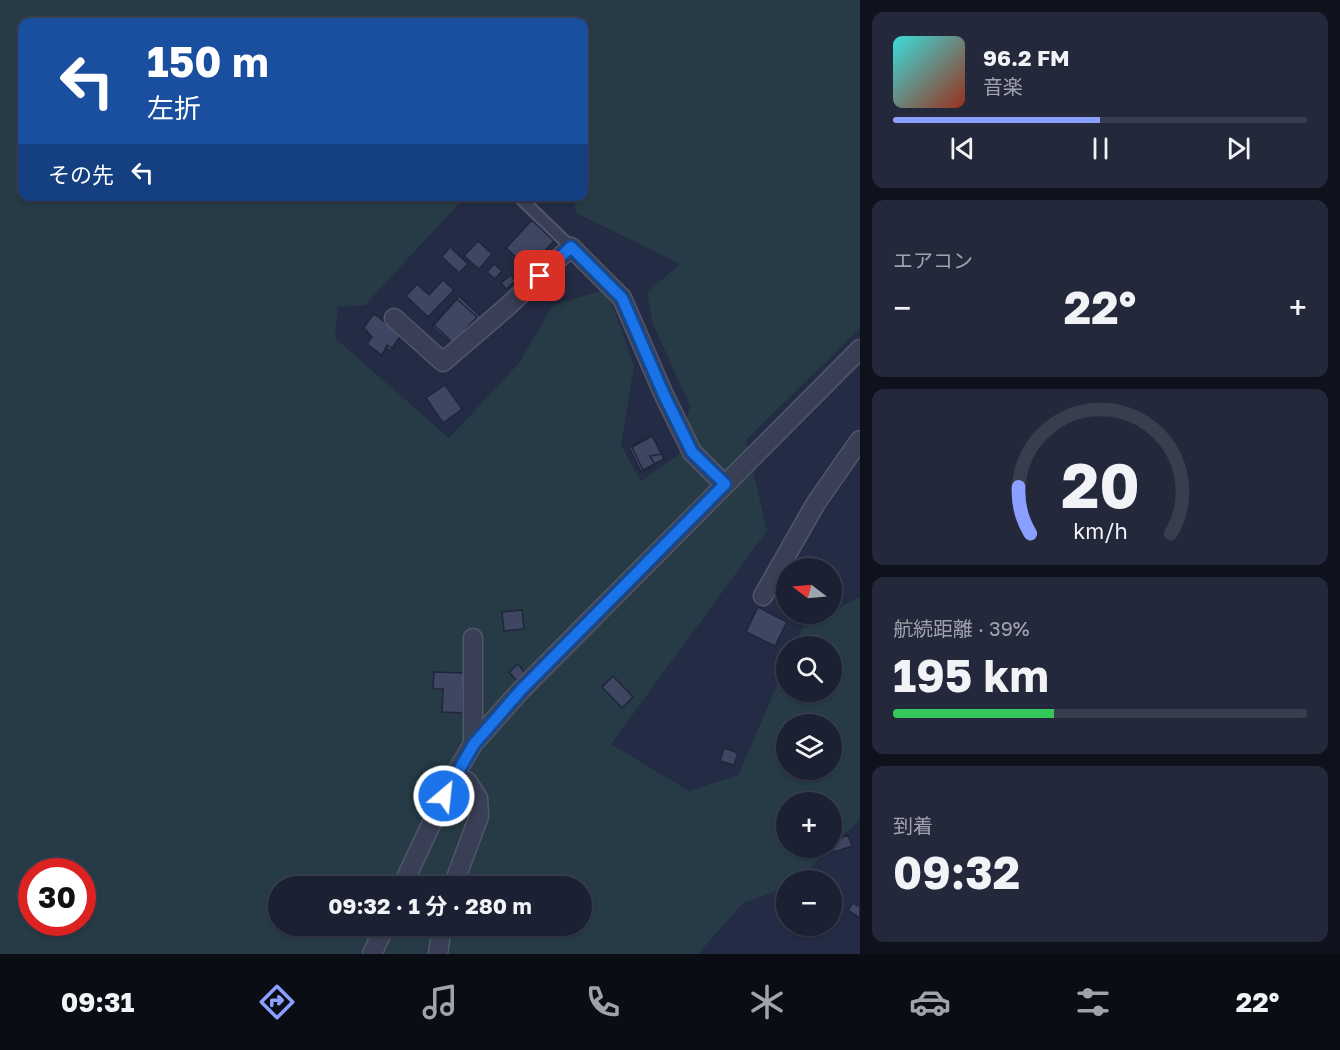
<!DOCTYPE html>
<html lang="ja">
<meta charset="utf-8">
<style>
:root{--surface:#1b2033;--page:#24283b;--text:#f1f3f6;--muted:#a0a3ac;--line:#393e4e;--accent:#8a9fff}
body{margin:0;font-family:"Golos Text","Noto Sans JP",sans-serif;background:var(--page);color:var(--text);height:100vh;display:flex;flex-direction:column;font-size:22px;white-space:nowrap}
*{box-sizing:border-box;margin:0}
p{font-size:20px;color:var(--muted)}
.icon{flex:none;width:33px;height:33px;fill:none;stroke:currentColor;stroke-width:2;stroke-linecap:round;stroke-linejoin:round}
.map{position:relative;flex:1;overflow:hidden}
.sheet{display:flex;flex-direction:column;gap:12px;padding:12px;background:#0f121c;width:480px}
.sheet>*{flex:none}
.banner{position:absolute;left:18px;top:18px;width:570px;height:183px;border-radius:12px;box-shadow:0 2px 4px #0004,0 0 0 2px var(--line);background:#1a4fa0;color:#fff;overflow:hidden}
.needle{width:39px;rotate:286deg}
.fabs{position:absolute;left:776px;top:558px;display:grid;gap:12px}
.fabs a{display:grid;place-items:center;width:66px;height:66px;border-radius:50%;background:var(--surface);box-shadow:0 2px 4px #0004,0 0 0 2px var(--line);font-size:30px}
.speed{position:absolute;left:18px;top:858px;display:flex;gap:12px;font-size:30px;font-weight:700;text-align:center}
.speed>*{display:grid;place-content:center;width:78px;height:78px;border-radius:50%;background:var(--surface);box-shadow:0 2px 4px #0004,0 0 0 2px var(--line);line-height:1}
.speed .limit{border:9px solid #d22;background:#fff;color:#111}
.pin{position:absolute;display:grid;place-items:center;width:51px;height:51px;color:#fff;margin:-26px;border-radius:12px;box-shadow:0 3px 9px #0006}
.me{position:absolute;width:66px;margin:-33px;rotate:28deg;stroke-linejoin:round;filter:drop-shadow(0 0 4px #0008)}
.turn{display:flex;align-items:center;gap:21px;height:126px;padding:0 30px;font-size:27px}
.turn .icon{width:78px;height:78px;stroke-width:2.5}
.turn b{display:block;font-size:42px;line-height:51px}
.then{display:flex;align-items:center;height:57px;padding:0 30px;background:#0003;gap:12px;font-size:22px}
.big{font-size:45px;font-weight:700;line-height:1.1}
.sheet .card{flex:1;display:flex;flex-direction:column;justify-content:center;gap:9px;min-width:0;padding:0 21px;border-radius:12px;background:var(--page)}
.sheet .dial{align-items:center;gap:0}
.dial svg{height:156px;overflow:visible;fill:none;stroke:var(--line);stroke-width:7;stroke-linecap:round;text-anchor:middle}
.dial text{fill:var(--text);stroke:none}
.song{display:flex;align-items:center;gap:18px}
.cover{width:72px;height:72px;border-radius:9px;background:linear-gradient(135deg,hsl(180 70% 55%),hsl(10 70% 35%))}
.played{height:6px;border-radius:3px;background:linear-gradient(90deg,var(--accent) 50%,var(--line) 50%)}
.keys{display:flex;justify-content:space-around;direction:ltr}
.heat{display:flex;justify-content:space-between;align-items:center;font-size:33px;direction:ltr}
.charge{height:9px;border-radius:4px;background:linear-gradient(90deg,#34c759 39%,var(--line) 0)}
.trip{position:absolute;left:268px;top:876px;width:324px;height:60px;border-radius:30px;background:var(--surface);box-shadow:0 2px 4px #0004,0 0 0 2px var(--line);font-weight:700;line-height:60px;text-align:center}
.tabs{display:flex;height:96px;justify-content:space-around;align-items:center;background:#0b0d14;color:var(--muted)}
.tabs .icon{width:42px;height:42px}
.tabs .selected{color:var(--accent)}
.tabs b{font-size:27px;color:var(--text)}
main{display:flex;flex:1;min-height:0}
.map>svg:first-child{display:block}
</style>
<main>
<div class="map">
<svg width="860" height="954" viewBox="0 0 860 954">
<rect width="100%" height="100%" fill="#242b44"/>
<path fill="#263b45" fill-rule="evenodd" d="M0,0H860V328L746,440L767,531L611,744L689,791L738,775L786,665V692H831V646H794L803,627L860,597V820L831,847V802H786V848H831L797,880H786V888L743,903L698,954H0ZM22,22H584V196L573,197L576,213L680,264L647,292L653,324L690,406L679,454L641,481L621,445L634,366L607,289L553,305L519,363L449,438L335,338L338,307L365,305L465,197L22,196ZM786,724H831V770H786ZM32,872H82V922H32ZM279,886H582V926H279Z"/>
<path fill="#3e4662" stroke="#20253b" stroke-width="1.5" d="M532,220L554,241L528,268L506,248Z
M478,241L492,254L479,269L464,256Z
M450,247L468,264L459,273L442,257Z
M494,264L502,271L495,279L487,272Z
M511,275L515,281L506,289L501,283Z
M443,280L454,290L428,317L406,296L417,284L429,295Z
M459,296L481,317L454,344L433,324Z
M457,299L477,317L452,344L432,327Z
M373,313L402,334L392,348L387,345L382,355L367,344L371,336L364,328Z
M374,314L402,335L390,351L387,348L381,355L367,344L372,337L362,329Z
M445,385L462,409L443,423L426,398Z
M652,435L662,454L650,456L655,465L641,472L629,447Z
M652,436L664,459L643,470L632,447Z
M758,607L787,622L775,646L746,632Z
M522,610L524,629L504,631L502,612Z
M518,664L525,673L516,680L509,672Z
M434,672L464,673L463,713L442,712L443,689H433Z
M613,676L633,697L622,708L602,687Z
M724,748L738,753L734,765L720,761Z
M848,835L852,846L834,852L831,842Z
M853,903L858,906L860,903V918L848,910Z"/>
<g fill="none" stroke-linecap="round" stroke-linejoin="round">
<defs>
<path id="service" d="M518,196L571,247"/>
<path id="minor" d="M394,318L443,362L508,306L571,247L622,298L664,395L692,452L725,485
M763,596L816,503L860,440
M473,638V744
M402,886L454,776L473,744L521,690L860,349
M453,886L479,816L478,798L467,781L454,776
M372,954L385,926
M438,954L442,926"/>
</defs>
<use href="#service" stroke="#51566b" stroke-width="14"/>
<use href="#minor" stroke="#51566b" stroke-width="21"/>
<use href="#service" stroke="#393f54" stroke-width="10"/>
<use href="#minor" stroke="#393f54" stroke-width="18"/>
</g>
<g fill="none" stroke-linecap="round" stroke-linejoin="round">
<defs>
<path id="route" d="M444,796L474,744L521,690L725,484L692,452L664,395L622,298L571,247L540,276"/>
</defs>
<use href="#route" stroke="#114b97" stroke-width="15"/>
<use href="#route" stroke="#1a73e8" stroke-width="10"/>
</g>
</svg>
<div class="fabs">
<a><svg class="needle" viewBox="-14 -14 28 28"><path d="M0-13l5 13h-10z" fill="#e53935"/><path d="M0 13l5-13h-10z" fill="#a0a3ac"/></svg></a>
<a><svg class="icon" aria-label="search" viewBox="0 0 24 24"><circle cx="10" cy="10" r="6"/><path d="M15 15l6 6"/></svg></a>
<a><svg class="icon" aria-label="layers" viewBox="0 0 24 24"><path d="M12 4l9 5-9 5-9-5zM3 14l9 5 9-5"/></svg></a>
<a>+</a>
<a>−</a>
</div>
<div class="speed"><div class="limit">30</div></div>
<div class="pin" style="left:540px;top:276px;background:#d93025"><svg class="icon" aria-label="arrive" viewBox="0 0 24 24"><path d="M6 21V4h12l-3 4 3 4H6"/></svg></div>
<svg class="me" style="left:444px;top:796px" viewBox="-20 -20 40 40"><circle r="17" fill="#1a73e8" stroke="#fff" stroke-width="3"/><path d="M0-11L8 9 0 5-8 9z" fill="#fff"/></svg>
<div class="trip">09:32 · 1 分 · 280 m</div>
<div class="banner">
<div class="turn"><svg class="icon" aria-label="left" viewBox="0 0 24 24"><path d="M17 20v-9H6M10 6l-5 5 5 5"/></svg><div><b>150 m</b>左折</div></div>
<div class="then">その先<svg class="icon" aria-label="left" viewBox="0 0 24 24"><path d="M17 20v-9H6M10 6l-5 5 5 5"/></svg></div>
</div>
</div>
<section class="sheet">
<div class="card">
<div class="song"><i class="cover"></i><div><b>96.2 FM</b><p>音楽</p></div></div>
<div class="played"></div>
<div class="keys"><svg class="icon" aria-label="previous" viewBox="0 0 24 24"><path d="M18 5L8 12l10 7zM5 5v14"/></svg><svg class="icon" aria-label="pause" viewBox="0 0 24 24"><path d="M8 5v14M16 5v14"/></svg><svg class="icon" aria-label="next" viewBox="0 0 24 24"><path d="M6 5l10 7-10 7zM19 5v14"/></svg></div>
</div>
<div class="card"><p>エアコン</p>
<div class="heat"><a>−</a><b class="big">22°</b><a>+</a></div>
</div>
<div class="card dial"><svg viewBox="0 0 100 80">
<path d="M14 69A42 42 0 1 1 86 69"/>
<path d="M14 69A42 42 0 0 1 8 45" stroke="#8a9fff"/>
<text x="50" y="56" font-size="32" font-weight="700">20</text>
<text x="50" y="72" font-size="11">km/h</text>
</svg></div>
<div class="card"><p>航続距離 · 39%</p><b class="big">195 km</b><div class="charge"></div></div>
<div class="card"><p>到着</p><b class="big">09:32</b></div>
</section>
</main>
<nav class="tabs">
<b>09:31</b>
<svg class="icon selected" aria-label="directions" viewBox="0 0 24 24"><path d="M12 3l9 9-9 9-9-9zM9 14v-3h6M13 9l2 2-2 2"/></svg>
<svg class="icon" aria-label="music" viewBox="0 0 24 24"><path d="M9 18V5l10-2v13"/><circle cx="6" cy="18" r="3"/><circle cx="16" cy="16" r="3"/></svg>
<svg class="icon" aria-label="phone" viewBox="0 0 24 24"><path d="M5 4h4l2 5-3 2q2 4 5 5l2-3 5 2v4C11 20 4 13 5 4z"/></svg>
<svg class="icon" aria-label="climate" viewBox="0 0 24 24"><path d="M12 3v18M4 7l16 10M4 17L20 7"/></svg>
<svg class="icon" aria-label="car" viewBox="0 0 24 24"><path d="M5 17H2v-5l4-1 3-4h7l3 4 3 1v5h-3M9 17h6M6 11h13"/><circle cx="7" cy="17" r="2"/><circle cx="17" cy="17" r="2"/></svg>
<svg class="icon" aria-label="filters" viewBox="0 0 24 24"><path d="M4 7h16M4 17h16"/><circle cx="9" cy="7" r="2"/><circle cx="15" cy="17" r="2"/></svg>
<b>22°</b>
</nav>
